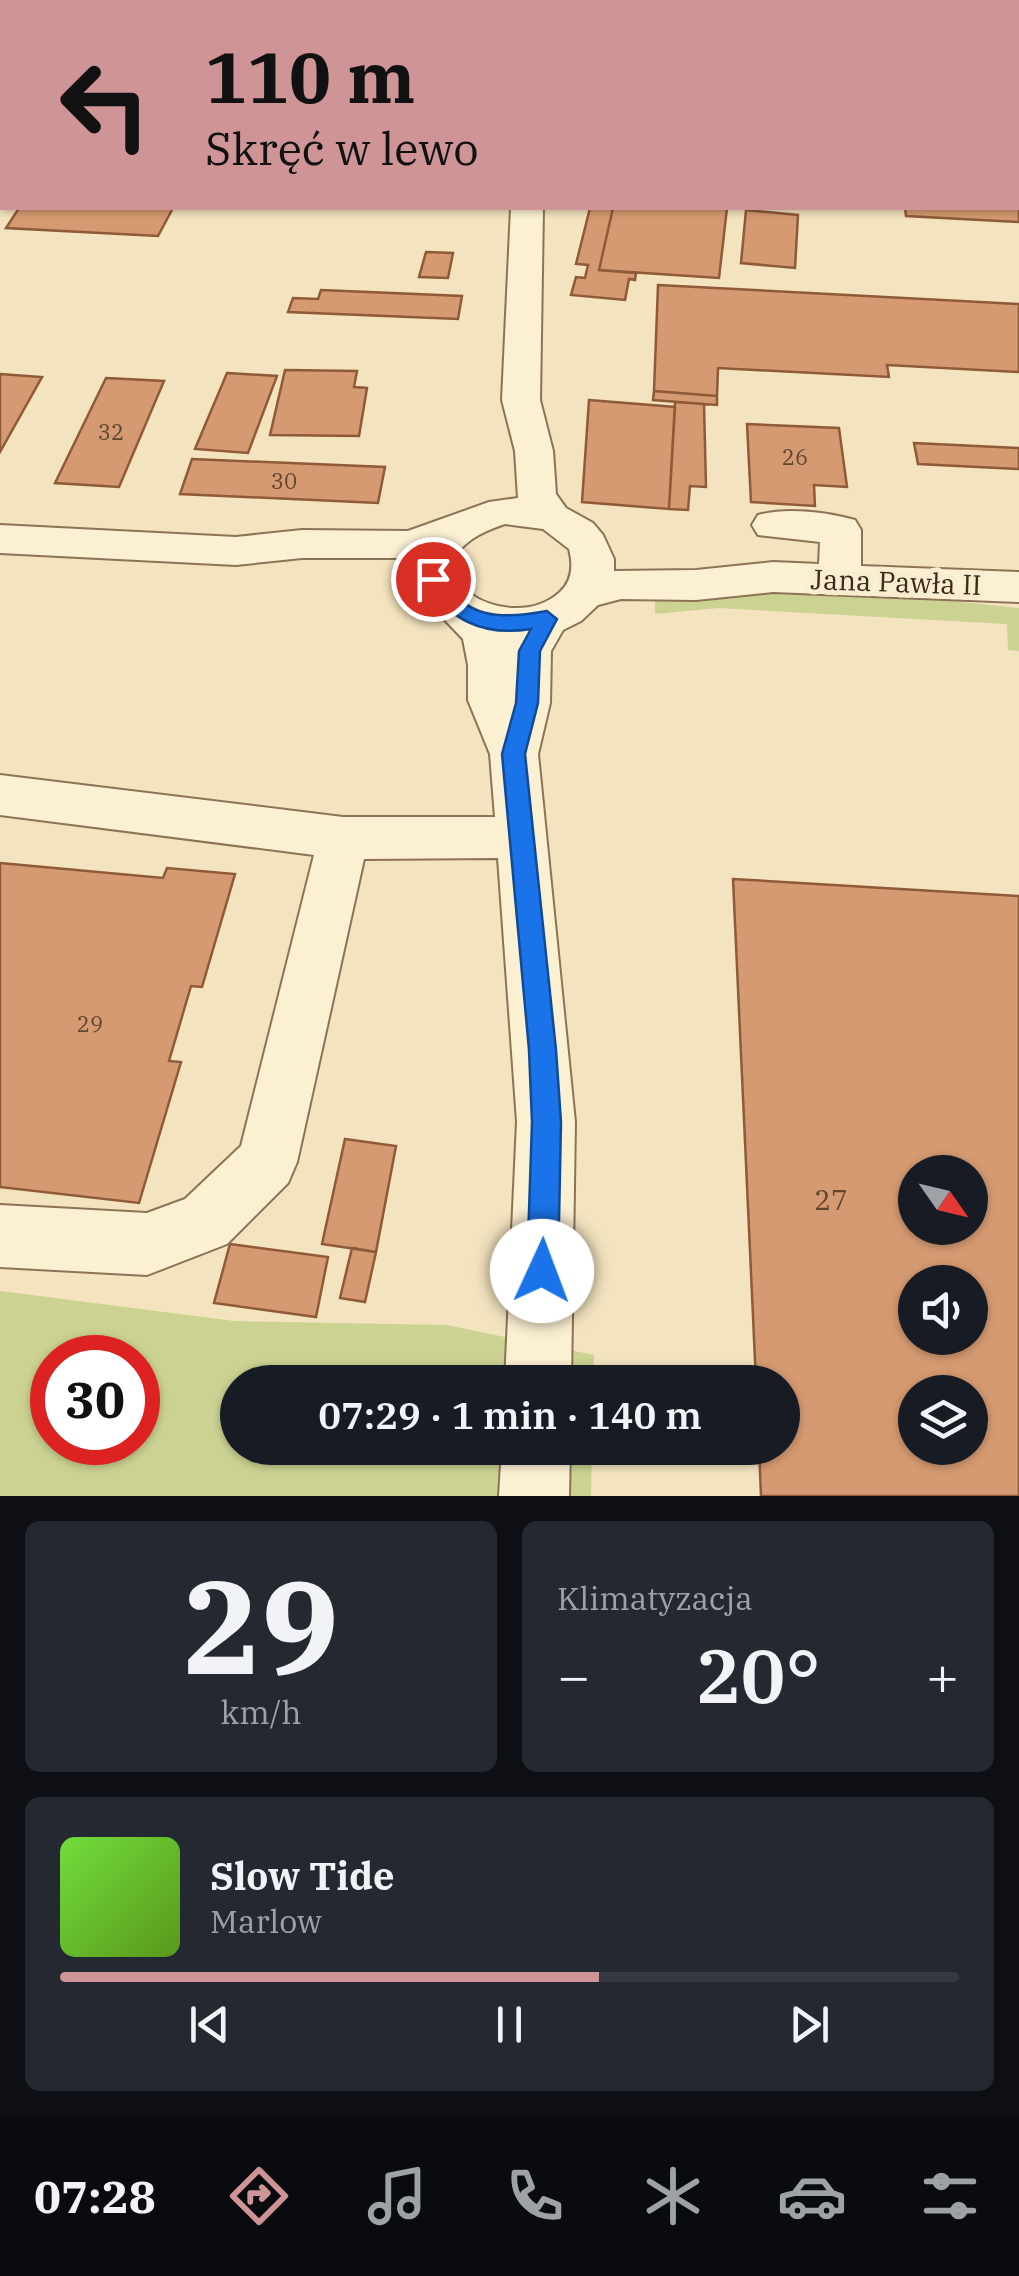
<!DOCTYPE html>
<html lang="pl">
<meta charset="utf-8">
<style>
:root{--surface:#171b24;--page:#242831;--text:#f1f3f6;--muted:#9ea1a6;--line:#363941;--accent:#ce9496}
body{margin:0;font-family:"IBM Plex Serif",serif;background:var(--page);color:var(--text);height:100vh;display:flex;flex-direction:column;font-size:38px;white-space:nowrap}
*{box-sizing:border-box;margin:0}
p{font-size:32px;color:var(--muted)}
.icon{flex:none;width:55px;height:55px;fill:none;stroke:currentColor;stroke-width:2;stroke-linecap:round;stroke-linejoin:round}
.map{position:relative;height:1496px;overflow:hidden}
.panel{display:flex;flex-direction:column;gap:25px;padding:25px;background:#0d0f14;flex:1}
.panel>*{flex:none}
.hud{position:absolute;left:0px;top:0px;width:1020px;height:210px;box-shadow:0 2px 8px #0004;background:#ce9496;color:#111;overflow:hidden}
.needle{width:65px;rotate:124deg}
.tools{position:absolute;left:898px;top:1155px;display:grid;gap:20px}
.tools a{display:grid;place-items:center;width:90px;height:90px;border-radius:50%;background:var(--surface);box-shadow:0 2px 8px #0004;font-size:50px}
.speed{position:absolute;left:30px;top:1335px;display:flex;gap:20px;font-size:50px;font-weight:700;text-align:center}
.speed>*{display:grid;place-content:center;width:130px;height:130px;border-radius:50%;background:var(--surface);box-shadow:0 2px 8px #0004;line-height:1}
.speed .limit{border:15px solid #d22;background:#fff;color:#111}
.pin{position:absolute;display:grid;place-items:center;width:85px;height:85px;color:#fff;margin:-42px;border:5px solid #fff;border-radius:50%;box-shadow:0 2px 10px #0007}
.me{position:absolute;width:110px;margin:-55px;rotate:2deg;stroke-linejoin:round;filter:drop-shadow(0 0 8px #0008)}
.turn{display:flex;align-items:center;gap:35px;height:210px;padding:0 40px;font-size:45px}
.turn .icon{width:130px;height:130px;stroke-width:2.5}
.turn b{display:block;font-size:70px;line-height:85px}
.big{font-size:75px;font-weight:600;line-height:1.1}
.panel .tile{flex:1;display:flex;flex-direction:column;justify-content:center;gap:15px;min-width:0;padding:0 35px;border-radius:15px;background:var(--page)}
.panel .dial{align-items:center;gap:0}
.dial b{font-size:130px;line-height:1}
.song{display:flex;align-items:center;gap:30px}
.cover{width:120px;height:120px;border-radius:15px;background:linear-gradient(135deg,hsl(100 70% 55%),hsl(90 70% 35%))}
.played{height:10px;border-radius:5px;background:linear-gradient(90deg,var(--accent) 60%,var(--line) 60%)}
.keys{display:flex;justify-content:space-around;direction:ltr}
.heat{display:flex;justify-content:space-between;align-items:center;font-size:55px;direction:ltr}
.panel .tiles{flex:1;display:grid;gap:25px;grid-template-columns:1fr 1fr}
.tile:last-child{grid-column:span 2}
.trip{position:absolute;left:220px;top:1365px;width:580px;height:100px;border-radius:50px;background:var(--surface);box-shadow:0 2px 8px #0004;font-weight:600;line-height:100px;text-align:center}
.tabs{display:flex;height:160px;justify-content:space-around;align-items:center;background:#090b0e;color:var(--muted)}
.tabs .icon{width:70px;height:70px}
.tabs .selected{color:var(--accent)}
.tabs b{font-size:45px;color:var(--text)}
.map>svg:first-child{display:block}
</style>
<div class="map">
<svg width="1019" height="1496" viewBox="0 0 1019 1496">
<rect width="100%" height="100%" fill="#f3e3bf"/>
<path fill="#cbd292" fill-rule="evenodd" d="M655,585L868,592L1019,608V651L1008,650L1007,624L718,608L655,614Z
M0,1291L234,1321L446,1325L594,1355L593,1382H238V1448H592L591,1496H0ZM52,1358H138V1442H52Z"/>
<path fill="#d59a71" stroke="#8f5a38" stroke-width="2.5" fill-rule="evenodd" d="M801,0H951L953,2H804Z
M1018,155L1019,222L906,216L905,208H1018Z
M19,208H173L158,236L6,228Z
M590,208H613L599,270L636,273L635,280L629,279L625,300L571,295L576,277L585,278L588,265L576,264Z
M613,208H727L719,278L599,270Z
M746,210L798,215L795,268L741,263Z
M426,252L453,253L448,278L419,277Z
M658,285L1019,304V372L887,365L889,377L718,368L717,396L654,391Z
M321,290L462,296L458,319L288,312L293,298L318,299Z
M285,370L357,371L354,387L367,388L359,436L270,435Z
M227,373L277,376L248,453L195,449Z
M0,374L42,377L0,452Z
M106,378L164,381L119,487L55,483Z
M654,391L717,396V405L653,400Z
M589,400L675,407L669,509L582,502Z
M675,402L704,404L706,487L690,486L688,510L669,509Z
M747,424L839,428L847,487L814,485L815,506L751,502Z
M914,443L1019,448V469L918,464Z
M192,459L385,467L378,503L180,494Z
M0,863L163,878L167,868L235,874L202,987L191,986L169,1061L181,1062L139,1203L0,1187Z
M733,879L1019,896V1496H761L759,1448H782V1382H756ZM915,1172H970V1228H915ZM915,1282H970V1338H915ZM915,1392H970V1448H915Z
M345,1139L396,1146L376,1252L322,1244Z
M230,1244L328,1257L316,1317L214,1303Z
M352,1248L376,1252L365,1302L340,1298Z"/>
<g fill="none" stroke-linecap="round" stroke-linejoin="round">
<defs>
<path id="minor" d="M0,15H2V31H0Z
M511,208H543L540,400L553,451L556,494L566,508L593,523L603,535L614,559V571L696,570L773,562L819,564L820,542L758,535L752,525L758,515C786,507 827,512 855,520L861,530V566L1019,572V602L773,592L696,600L621,599L598,605L581,621L563,630L551,651L550,703L538,754L575,1122L571,1382H505L517,1122L498,858L364,859L297,1162L288,1183L227,1244L147,1275L0,1267V1205L147,1213L185,1199L241,1146L314,855L0,815V775L343,817H495L490,754L468,700V665L463,639L423,597L411,564L413,558H302L236,565L0,553V525L236,537L302,530L408,531L489,502L518,498L515,451L502,400ZM505,524L543,529L569,549C573,564 573,580 560,592C506,642 385,563 505,524Z
M502,1448H570L569,1496H499Z"/>
</defs>
<use href="#minor" stroke="#8d7355" stroke-width="4"/>
<use href="#minor" fill="#fcf0d3" fill-rule="evenodd"/>
</g>
<path fill="#1a73e8" stroke="#114b97" stroke-width="2.5" d="M433,572C447,576 450,590 461,600C483,621 520,616 547,611L557,619L540,651L538,703L525,754L556,1050L561,1122L558,1271L553,1282L542,1286L532,1282L527,1271L532,1122L529,1050L502,754L516,703L519,651L531,629C482,637 448,619 423,579Z"/>
<g text-anchor="middle" stroke-width="10" stroke-linejoin="round" paint-order="stroke">
<g font-size="22" fill="#624730">
<text x="111" y="440">32</text>
<text x="795" y="465">26</text>
<text x="284" y="489">30</text>
<text x="90" y="1032">29</text>
</g>
<g font-size="28" fill="#3b2b1b" stroke="#f9edcf">
<text transform="translate(896 582) rotate(2)" y="10">Jana Pawła II</text>
</g>
<g font-size="28" fill="#624730">
<text x="831" y="1210">27</text>
</g>
</g>
</svg>
<div class="tools">
<a><svg class="needle" viewBox="-14 -14 28 28"><path d="M0-13l5 13h-10z" fill="#e53935"/><path d="M0 13l5-13h-10z" fill="#9ea1a6"/></svg></a>
<a><svg class="icon" aria-label="sound" viewBox="0 0 24 24"><path d="M4 9h4l5-4v14l-5-4H4zM17 9q2 3 0 6"/></svg></a>
<a><svg class="icon" aria-label="layers" viewBox="0 0 24 24"><path d="M12 4l9 5-9 5-9-5zM3 14l9 5 9-5"/></svg></a>
</div>
<div class="speed"><div class="limit">30</div></div>
<div class="pin" style="left:433px;top:579px;background:#d93025"><svg class="icon" aria-label="arrive" viewBox="0 0 24 24"><path d="M6 21V4h12l-3 4 3 4H6"/></svg></div>
<svg class="me" style="left:542px;top:1271px" viewBox="-20 -20 40 40"><circle r="19" fill="#fff"/><path d="M0-13L10 11 0 6-10 11z" fill="#1a73e8"/></svg>
<div class="trip">07:29 · 1 min · 140 m</div>
<div class="hud">
<div class="turn"><svg class="icon" aria-label="left" viewBox="0 0 24 24"><path d="M17 20v-9H6M10 6l-5 5 5 5"/></svg><div><b>110 m</b>Skręć w lewo</div></div>
</div>
</div>
<section class="panel">
<div class="tiles">
<div class="tile dial"><b>29</b><p>km/h</p></div>
<div class="tile"><p>Klimatyzacja</p>
<div class="heat"><a>−</a><b class="big">20°</b><a>+</a></div>
</div>
<div class="tile">
<div class="song"><i class="cover"></i><div><b>Slow Tide</b><p>Marlow</p></div></div>
<div class="played"></div>
<div class="keys"><svg class="icon" aria-label="previous" viewBox="0 0 24 24"><path d="M18 5L8 12l10 7zM5 5v14"/></svg><svg class="icon" aria-label="pause" viewBox="0 0 24 24"><path d="M8 5v14M16 5v14"/></svg><svg class="icon" aria-label="next" viewBox="0 0 24 24"><path d="M6 5l10 7-10 7zM19 5v14"/></svg></div>
</div>
</div>
</section>
<nav class="tabs">
<b>07:28</b>
<svg class="icon selected" aria-label="directions" viewBox="0 0 24 24"><path d="M12 3l9 9-9 9-9-9zM9 14v-3h6M13 9l2 2-2 2"/></svg>
<svg class="icon" aria-label="music" viewBox="0 0 24 24"><path d="M9 18V5l10-2v13"/><circle cx="6" cy="18" r="3"/><circle cx="16" cy="16" r="3"/></svg>
<svg class="icon" aria-label="phone" viewBox="0 0 24 24"><path d="M5 4h4l2 5-3 2q2 4 5 5l2-3 5 2v4C11 20 4 13 5 4z"/></svg>
<svg class="icon" aria-label="climate" viewBox="0 0 24 24"><path d="M12 3v18M4 7l16 10M4 17L20 7"/></svg>
<svg class="icon" aria-label="car" viewBox="0 0 24 24"><path d="M5 17H2v-5l4-1 3-4h7l3 4 3 1v5h-3M9 17h6M6 11h13"/><circle cx="7" cy="17" r="2"/><circle cx="17" cy="17" r="2"/></svg>
<svg class="icon" aria-label="filters" viewBox="0 0 24 24"><path d="M4 7h16M4 17h16"/><circle cx="9" cy="7" r="2"/><circle cx="15" cy="17" r="2"/></svg>
</nav>
